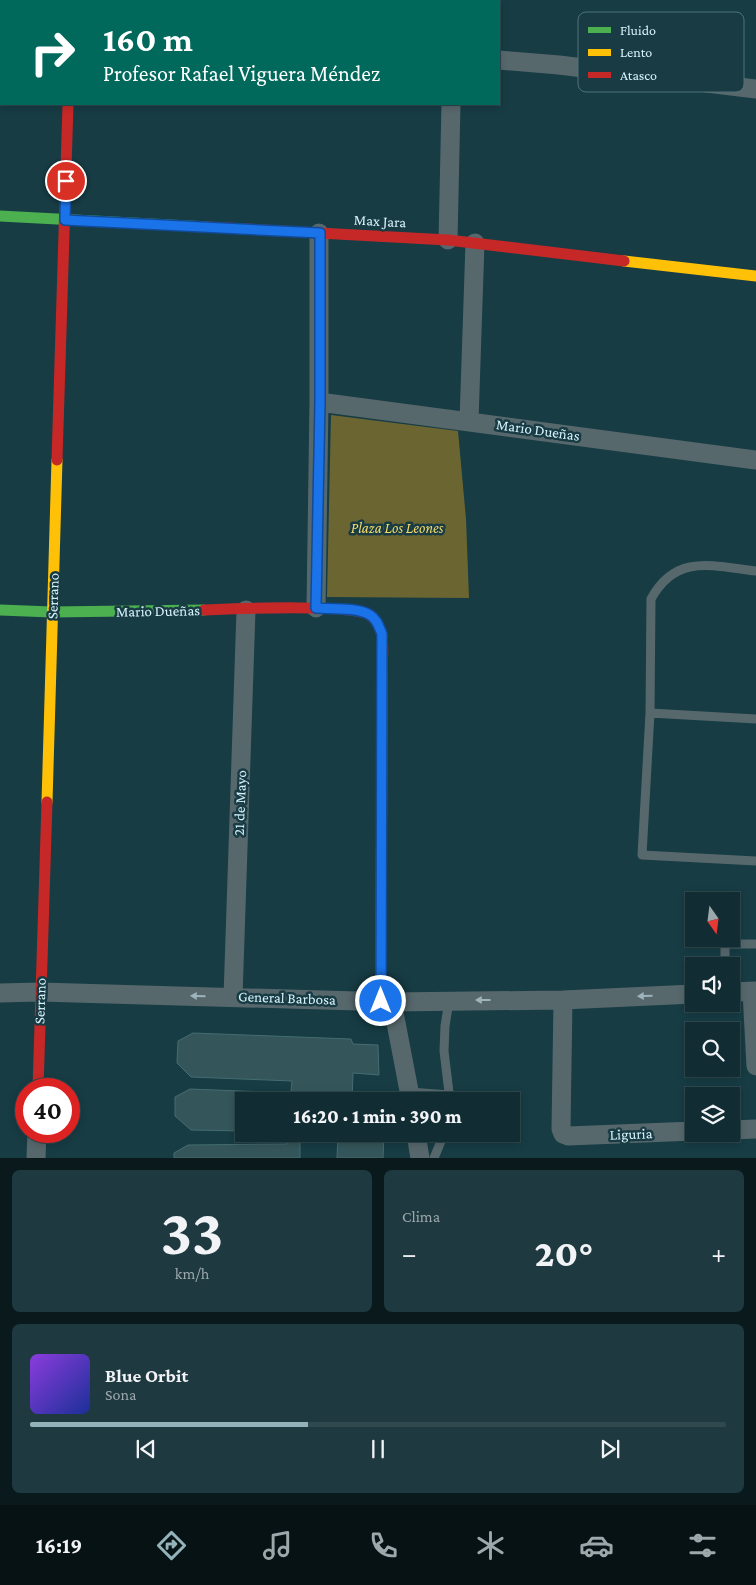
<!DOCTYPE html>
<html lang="es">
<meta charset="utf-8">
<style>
:root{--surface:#112d33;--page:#1e393f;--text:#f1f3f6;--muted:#9ca8ac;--line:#30494e;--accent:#93b2ba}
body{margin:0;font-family:"Crimson Pro",serif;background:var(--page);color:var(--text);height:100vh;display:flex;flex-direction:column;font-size:19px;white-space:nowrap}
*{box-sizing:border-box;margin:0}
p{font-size:16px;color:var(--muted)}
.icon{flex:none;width:28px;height:28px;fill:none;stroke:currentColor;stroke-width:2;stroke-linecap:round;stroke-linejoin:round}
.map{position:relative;height:1158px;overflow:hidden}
.panel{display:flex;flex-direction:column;gap:12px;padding:12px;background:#09191c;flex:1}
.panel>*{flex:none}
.hud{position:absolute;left:0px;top:0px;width:500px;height:105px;box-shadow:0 2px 8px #0003,0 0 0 1px var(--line);background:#00695c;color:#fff;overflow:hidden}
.needle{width:32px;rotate:166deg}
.controls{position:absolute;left:685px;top:892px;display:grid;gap:10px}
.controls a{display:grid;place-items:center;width:55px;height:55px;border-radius:0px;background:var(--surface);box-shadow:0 2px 8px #0003,0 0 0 1px var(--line);font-size:25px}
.speed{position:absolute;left:15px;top:1078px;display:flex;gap:10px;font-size:25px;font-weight:700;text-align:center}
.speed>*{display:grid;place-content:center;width:65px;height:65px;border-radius:50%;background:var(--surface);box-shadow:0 2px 8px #0003,0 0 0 1px var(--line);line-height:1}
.speed .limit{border:8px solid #d22;background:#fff;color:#111}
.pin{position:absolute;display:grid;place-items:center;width:42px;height:42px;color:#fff;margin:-21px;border:2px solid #fff;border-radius:50%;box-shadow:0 1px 5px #0007}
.me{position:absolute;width:55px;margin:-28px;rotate:0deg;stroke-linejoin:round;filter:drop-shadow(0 0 4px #0008)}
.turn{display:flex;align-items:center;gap:18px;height:105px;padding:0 20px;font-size:22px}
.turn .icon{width:65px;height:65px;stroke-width:2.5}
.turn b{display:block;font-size:35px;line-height:42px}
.big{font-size:38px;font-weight:800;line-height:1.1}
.panel .tile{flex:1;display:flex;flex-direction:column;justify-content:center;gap:8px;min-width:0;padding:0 18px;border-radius:8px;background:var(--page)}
.panel .dial{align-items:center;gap:0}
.dial b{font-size:65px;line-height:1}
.song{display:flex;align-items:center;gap:15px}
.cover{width:60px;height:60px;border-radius:8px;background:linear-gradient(135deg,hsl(270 70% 55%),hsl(230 70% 35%))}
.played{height:5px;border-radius:2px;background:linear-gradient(90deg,var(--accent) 40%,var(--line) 40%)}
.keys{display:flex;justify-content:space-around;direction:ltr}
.heat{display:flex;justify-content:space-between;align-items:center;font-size:28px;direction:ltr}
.panel .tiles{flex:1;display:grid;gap:12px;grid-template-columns:1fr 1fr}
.tile:last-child{grid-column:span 2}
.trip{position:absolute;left:235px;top:1092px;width:285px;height:50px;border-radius:0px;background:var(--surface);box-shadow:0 2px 8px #0003,0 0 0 1px var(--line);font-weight:800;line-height:50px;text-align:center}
.tabs{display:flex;height:80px;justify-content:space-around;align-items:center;background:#071214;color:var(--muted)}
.tabs .icon{width:35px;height:35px}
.tabs .active{color:var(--accent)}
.tabs b{font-size:22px;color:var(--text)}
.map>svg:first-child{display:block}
</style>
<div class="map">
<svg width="756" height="1158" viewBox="0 0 756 1158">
<rect width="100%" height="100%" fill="#173c44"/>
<path fill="#6b6532" d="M331,415L458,431L466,519L469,598L327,597Z"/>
<path fill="#34565a" stroke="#456d71" d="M193,1033L351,1039L353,1044L378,1045L379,1075L353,1073L352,1101H244V1131L191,1130L175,1116V1097L190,1089L291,1093L292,1081L191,1077L177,1063L178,1041Z
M287,1134H300V1158H174V1153L188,1145L287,1144Z
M338,1134H384L383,1158H337Z"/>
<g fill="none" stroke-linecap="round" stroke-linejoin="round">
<path stroke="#57686d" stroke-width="9" d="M756,571C713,566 676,553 651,599L650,713L642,855L756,861
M650,713L756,719
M725,966V944H756
M449,1001L445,1026L444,1051L450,1101
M409,1092L450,1095
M434,1158L444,1134"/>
<path stroke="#57686d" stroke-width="19" d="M69,1V0
M499,60L559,65L756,89
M448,240L451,104
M319,402L756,460
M469,421L475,243
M316,608L319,402V233
M731,992L756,991
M752,992L756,1066
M0,993L40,992L392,1002L563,1000L694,994
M233,997L246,610
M563,1000L561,1129L563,1134L568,1136L694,1131
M392,1002L411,1101
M731,1130L756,1129
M416,1134L420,1158
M36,1158L37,1131"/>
<path stroke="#4caf50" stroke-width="11" d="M0,216L208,227
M0,610L52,612L204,610"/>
<path stroke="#ffc107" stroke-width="11" d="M624,261L756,276
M47,802L57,460
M381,1001L382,672"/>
<path stroke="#c62828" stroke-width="11" d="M208,227L448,240L624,261
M57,460L68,104
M204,610C231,609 358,603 372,617C387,630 382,654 382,672
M38,1089L47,802"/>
</g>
<defs><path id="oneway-solid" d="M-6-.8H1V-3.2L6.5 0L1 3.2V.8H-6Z" transform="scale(1.25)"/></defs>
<g fill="#9db4bb">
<use href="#oneway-solid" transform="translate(198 996) rotate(-179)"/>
<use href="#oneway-solid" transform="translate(645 996) rotate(178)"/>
<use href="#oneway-solid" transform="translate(483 1000) rotate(180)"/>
</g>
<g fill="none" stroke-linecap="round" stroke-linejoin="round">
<defs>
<path id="route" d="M66,181L65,220L320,233V402L316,608C330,609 358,607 370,615C377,619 379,627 382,634L381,1001"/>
</defs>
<use href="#route" stroke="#114b97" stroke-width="12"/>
<use href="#route" stroke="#1a73e8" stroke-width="9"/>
</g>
<g text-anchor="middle" stroke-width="5" stroke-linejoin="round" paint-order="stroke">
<g font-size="15" fill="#d6f2fa" stroke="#183b44">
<text transform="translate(380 221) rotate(3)" y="5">Max Jara</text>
<text transform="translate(538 430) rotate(8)" y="5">Mario Dueñas</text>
<text transform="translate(53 596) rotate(-88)" y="5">Serrano</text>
<text transform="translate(158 611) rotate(-1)" y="5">Mario Dueñas</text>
<text transform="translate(240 803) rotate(-88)" y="5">21 de Mayo</text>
<text transform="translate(287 998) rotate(2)" y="5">General Barbosa</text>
<text transform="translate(40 1001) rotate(-88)" y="5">Serrano</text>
<text transform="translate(631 1134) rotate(-2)" y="5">Liguria</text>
</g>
<g font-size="15" font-style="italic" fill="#f4da68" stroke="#183b44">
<text x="397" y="533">Plaza Los Leones</text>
</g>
</g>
<rect x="578" y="12" width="166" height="80" rx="8" fill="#183b44" stroke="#51727b" stroke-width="1"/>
<rect x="588" y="27" width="23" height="6" fill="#4caf50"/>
<rect x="588" y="49" width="23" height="7" fill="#ffc107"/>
<rect x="588" y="72" width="23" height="6" fill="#c62828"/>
<g font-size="14" fill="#d6f2fa">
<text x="620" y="35">Fluido</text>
<text x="620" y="57">Lento</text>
<text x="620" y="80">Atasco</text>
</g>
</svg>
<div class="controls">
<a><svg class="needle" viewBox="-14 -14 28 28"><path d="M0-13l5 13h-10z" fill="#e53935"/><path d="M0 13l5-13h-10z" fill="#9ca8ac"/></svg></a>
<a><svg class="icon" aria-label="sound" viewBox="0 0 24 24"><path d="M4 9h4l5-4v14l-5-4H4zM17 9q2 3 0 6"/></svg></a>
<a><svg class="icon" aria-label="search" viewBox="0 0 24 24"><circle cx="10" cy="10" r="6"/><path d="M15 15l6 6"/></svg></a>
<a><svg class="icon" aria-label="layers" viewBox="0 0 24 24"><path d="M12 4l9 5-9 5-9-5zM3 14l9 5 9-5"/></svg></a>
</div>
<div class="speed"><div class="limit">40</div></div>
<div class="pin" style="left:66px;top:181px;background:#d93025"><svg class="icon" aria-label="arrive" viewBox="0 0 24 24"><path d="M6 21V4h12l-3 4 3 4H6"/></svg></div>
<svg class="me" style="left:381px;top:1001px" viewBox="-20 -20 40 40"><circle r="17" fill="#1a73e8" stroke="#fff" stroke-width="3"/><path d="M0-11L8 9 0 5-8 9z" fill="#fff"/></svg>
<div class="trip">16:20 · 1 min · 390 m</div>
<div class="hud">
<div class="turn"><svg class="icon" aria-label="right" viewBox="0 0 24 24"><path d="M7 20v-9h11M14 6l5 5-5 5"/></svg><div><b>160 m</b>Profesor Rafael Viguera Méndez</div></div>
</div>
</div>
<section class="panel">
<div class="tiles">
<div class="tile dial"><b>33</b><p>km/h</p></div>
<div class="tile"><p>Clima</p>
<div class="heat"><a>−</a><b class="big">20°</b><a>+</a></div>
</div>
<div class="tile">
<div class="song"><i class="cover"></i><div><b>Blue Orbit</b><p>Sona</p></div></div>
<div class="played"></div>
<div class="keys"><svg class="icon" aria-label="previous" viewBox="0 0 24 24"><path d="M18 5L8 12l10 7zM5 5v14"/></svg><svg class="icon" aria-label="pause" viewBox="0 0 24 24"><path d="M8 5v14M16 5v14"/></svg><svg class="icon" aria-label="next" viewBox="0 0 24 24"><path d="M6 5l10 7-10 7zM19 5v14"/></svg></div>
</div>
</div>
</section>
<nav class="tabs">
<b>16:19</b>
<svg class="icon active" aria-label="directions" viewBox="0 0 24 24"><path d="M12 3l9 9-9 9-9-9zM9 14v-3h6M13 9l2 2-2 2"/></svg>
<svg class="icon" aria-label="music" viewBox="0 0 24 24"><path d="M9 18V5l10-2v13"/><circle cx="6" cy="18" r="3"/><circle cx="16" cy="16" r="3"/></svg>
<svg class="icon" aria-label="phone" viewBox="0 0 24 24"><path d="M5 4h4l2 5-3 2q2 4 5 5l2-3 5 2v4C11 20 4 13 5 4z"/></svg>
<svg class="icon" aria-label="climate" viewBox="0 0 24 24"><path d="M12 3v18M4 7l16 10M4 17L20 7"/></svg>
<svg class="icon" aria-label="car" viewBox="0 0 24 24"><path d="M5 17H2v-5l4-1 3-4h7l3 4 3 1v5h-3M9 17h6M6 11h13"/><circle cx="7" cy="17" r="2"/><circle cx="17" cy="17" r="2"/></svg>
<svg class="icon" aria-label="filters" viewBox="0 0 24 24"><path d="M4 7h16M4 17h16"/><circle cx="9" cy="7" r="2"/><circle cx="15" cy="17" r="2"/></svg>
</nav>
